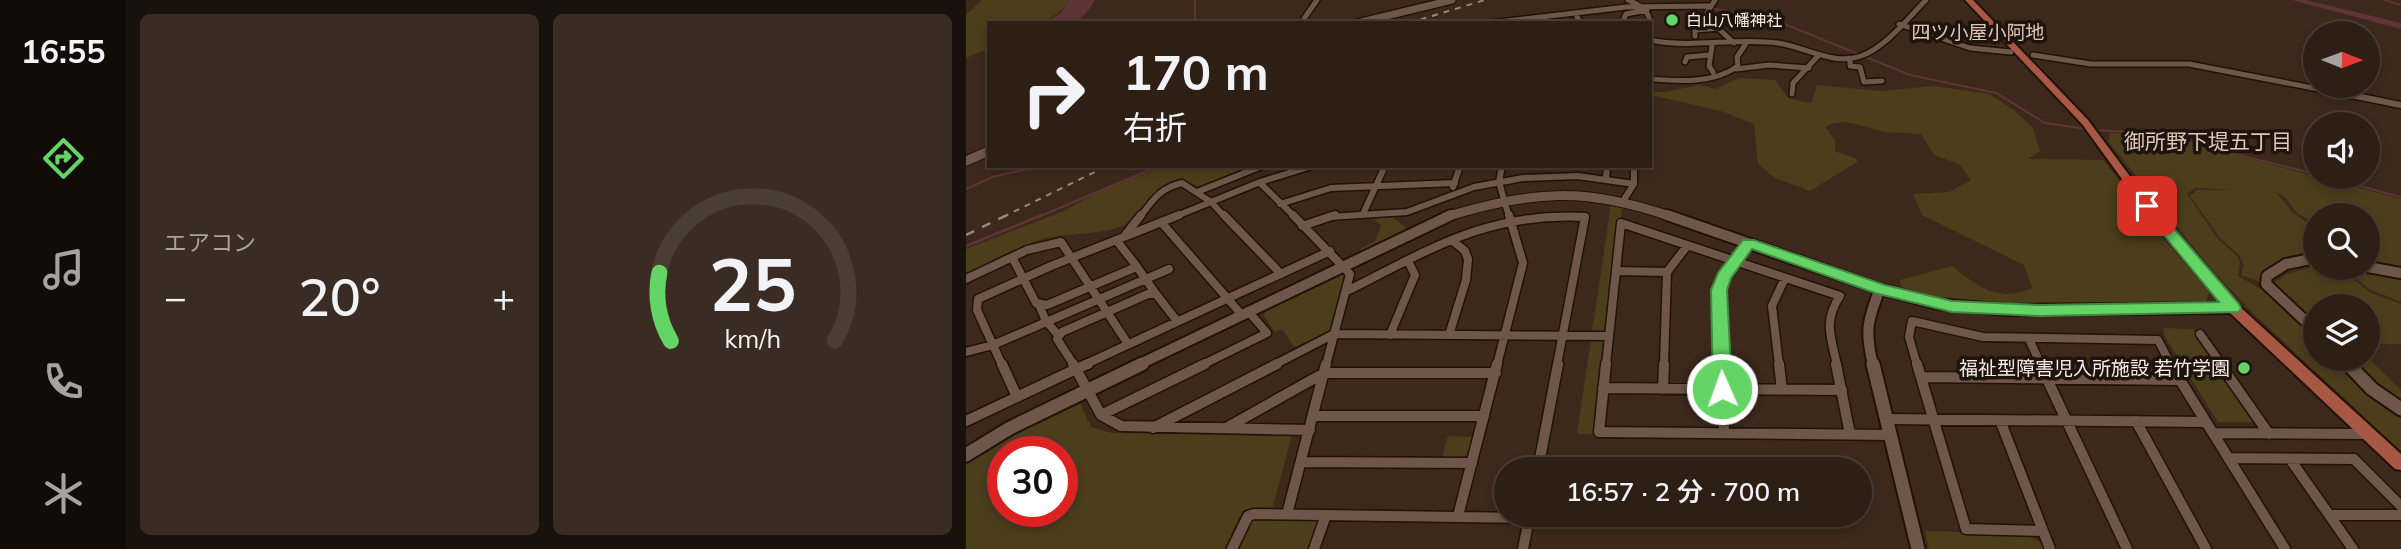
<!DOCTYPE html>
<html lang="ja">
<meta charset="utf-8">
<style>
:root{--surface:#2e1f15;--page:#3a2c22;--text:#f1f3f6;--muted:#a7a2a0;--line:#493d34;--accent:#65d467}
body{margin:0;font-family:Mulish,"Noto Sans JP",sans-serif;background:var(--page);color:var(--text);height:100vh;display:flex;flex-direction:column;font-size:26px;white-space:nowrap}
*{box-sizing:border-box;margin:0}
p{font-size:23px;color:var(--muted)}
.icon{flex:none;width:38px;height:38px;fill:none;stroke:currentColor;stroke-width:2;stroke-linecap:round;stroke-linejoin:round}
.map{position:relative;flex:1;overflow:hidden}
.drawer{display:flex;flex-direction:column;gap:14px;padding:14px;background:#19110c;width:840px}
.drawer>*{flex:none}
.hud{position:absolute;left:21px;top:21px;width:665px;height:147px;border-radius:0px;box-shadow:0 4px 10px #0003,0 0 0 2px var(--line);background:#2e1f15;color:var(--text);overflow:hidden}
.needle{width:46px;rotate:91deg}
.fabs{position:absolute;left:1337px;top:21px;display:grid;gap:14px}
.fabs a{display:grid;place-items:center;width:77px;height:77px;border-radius:50%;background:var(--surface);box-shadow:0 4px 10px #0003,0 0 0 2px var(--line);font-size:35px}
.speed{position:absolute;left:21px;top:436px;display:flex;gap:14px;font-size:35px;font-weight:700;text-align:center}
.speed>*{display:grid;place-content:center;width:91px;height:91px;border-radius:50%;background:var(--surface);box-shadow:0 4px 10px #0003,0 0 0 2px var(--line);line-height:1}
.speed .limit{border:10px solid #d22;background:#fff;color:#111}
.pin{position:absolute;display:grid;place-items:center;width:60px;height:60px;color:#fff;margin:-30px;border-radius:14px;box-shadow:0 4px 10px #0006}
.me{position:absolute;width:77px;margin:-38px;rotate:358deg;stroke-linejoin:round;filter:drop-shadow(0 0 5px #0008)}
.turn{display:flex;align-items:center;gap:24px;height:147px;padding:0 21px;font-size:32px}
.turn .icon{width:91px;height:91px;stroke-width:2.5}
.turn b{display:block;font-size:49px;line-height:60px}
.big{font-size:52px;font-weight:600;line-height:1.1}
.drawer .card{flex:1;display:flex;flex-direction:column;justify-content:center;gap:10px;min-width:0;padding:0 24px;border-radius:10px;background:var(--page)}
.drawer .dial{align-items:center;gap:0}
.dial svg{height:182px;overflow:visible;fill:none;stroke:var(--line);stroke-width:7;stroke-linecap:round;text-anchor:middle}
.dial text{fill:var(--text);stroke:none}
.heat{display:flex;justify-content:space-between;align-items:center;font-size:38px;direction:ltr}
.drawer .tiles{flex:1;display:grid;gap:14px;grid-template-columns:repeat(2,1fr)}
.trip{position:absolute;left:528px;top:457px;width:378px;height:70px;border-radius:35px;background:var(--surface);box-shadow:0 4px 10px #0003,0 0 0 2px var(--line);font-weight:600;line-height:70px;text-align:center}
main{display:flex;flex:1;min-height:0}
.tabs{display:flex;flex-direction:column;width:126px;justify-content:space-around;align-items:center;background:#120c08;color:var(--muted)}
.tabs .icon{width:49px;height:49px}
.tabs .current{color:var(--accent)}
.tabs b{font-size:32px;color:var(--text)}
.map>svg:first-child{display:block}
</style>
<main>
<nav class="tabs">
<b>16:55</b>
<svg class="icon current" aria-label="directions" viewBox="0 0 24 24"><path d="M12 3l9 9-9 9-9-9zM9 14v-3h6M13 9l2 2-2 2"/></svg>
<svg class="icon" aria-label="music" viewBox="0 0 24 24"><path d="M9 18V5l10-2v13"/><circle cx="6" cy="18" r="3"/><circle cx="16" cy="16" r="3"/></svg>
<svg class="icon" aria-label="phone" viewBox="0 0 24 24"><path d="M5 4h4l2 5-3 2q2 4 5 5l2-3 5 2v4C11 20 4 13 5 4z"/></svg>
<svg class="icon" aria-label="climate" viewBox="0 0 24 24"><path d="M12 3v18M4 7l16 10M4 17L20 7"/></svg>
</nav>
<section class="drawer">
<div class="tiles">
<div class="card"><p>エアコン</p>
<div class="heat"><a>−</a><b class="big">20°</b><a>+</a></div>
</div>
<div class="card dial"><svg viewBox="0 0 100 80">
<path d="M14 69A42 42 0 1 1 86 69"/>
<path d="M14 69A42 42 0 0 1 9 39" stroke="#65d467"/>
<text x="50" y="56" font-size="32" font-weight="700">25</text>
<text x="50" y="72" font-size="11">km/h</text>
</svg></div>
</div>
</section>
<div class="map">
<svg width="1435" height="549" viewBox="0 0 1435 549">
<rect width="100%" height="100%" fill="#3d291c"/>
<path fill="#4c3e1a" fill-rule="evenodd" d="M16,0H103C83,31 56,23 23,23V46L17,51L0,58V15Z
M773,78L809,80L823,99L845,103L851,85L915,91L968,86L1023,94L1048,110L1067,128L1074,151L1062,159L1137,160L1243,292L1240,301C1143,305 1029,317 936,291L934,280L986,266C1012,287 1033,303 1066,288L1058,265L956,215L947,194L983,192L1005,180L993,164L968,155L955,134C944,133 932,133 920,132C900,129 878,115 859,127L869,140V151L891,159V162L844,191L809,178L792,164L788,124L755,111L684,95V92H699L733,85L750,89Z
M1144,133L1184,135L1216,141L1435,199V270L1402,264V215H1349V224L1330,212L1320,198L1310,192L1327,213L1349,228V255L1295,282L1275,275L1278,265L1274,256L1255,239L1224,196L1231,190H1268L1229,188L1221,194L1252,239L1271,256L1274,263L1272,276L1295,289L1349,337V359H1371L1397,387L1435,414V451L1290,316L1246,270L1142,141Z
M199,166H296L234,188C196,162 189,206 167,220C143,236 111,232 84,237C60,242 23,263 0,273V249L98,211L136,190Z
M645,204L656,208L629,434H611Z
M435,214L428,218L442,230L398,252L394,249L409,241L415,225L408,219H378L379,216Z
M1349,266L1373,268L1405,293L1435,304V344H1412L1402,333V306H1349V326L1313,293L1308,283L1321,274Z
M1377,268L1435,274V302L1403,289Z
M373,271L380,278L367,330L328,347L316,329L309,332L298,316L300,308Z
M1197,328L1227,329L1291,422H1252L1199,337Z
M1402,358L1435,390V401L1412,384L1388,359Z
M112,399L125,427L146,433L326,436L306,509L277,510L258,549H0V461ZM37,452H96V511H37Z
M482,436L507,437L502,454L497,457H476Z
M285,520L354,521L343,549H271Z
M959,531L1061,534L1078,545L1079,549H963Z"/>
<path fill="#5f3438" d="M103,0H129C114,26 105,23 77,23L94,14Z"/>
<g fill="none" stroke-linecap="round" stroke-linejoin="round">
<path stroke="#5f3438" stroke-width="2" d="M229,0V23
M1419,0L1435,5
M744,8L806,19L944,75L1030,93L1079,123L1120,129
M1127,130L1185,133L1349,174
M1360,177L1435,197
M0,189L26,177L76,166
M72,217L193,166"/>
<path stroke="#5f3438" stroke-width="2.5" d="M0,246L76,215"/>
<path fill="#5f3438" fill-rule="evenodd" d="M1326,0H1340L1435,23V29Z"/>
<defs>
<path id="minor-far3" d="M662,0C677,6 686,13 684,30
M749,0L739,16L768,43
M611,17L615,23
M335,23L351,0
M524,23L660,7L743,6
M656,23L660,14L681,10
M748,24L770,20L796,25
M933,24L1004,48L1045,52
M729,36V30L754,28
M684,40C727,49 769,37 812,43C839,47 868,66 895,56C920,47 942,18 960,0
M746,46L743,66L747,72
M1067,55L1125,64H1223L1394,97
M884,58V66L894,67L898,82L916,81
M719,62L721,57L743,55
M770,69L803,65L843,68
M684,79C712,81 748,84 772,66L771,57L781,42
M826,94L827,83L852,56"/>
<path id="minor-far2" d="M1385,95L1435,105
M536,166L533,182L543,217
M640,179L641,166
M294,183L329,217
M487,187L494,166
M231,192L296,166
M657,201L668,184V166
M314,204L365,188L489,183
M397,214L419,166
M174,217C187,200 194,188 216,183L245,202L259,217
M208,217L294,182L346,166
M363,217L441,212L508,187L557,178L612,176L668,184
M572,217H613"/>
<path id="minor-far1" d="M258,215L315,274
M327,215L384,274L360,365
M195,222L275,314
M336,226L369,215
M160,234L175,215
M46,257L70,303L81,305L168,268L169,264L150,240
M169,264L190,294
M651,271L701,272
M0,279L61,250L95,242L162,344
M381,291C465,249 521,212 619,217L591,365
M73,305L80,321L92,335
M1234,334L1256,365
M424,335L449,275L442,261
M483,335L500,280L502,259L499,251L486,240
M1063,339L1075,365
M0,352L27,345L203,269
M36,365L11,310L12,299L85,266L213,215
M108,365L91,339L96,332L182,294H190L211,321
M118,365L364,251
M236,365L301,333L282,311
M308,365L368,334L643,336
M531,365L557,263L543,215
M640,365L655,223L874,296C857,321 865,337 871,365
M698,365L701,272L721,246
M756,365L753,290L758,277L783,243
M813,365L806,306L819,278
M951,365L943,337L946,321L1017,337L1192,340L1205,365"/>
<path id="minor" d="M36,364L51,397
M107,364L110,369L122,364
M640,364L633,432L925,435
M756,364L758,432
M813,364L816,390
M870,364L884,434
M951,364L1000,529L1077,531
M1074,364L1161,549
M1204,364L1319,549
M1254,364L1303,434
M955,377L1213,380
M637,388L876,390
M697,389L698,364
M135,415L239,364
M347,416H518
M921,419L1240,422
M1034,420L1084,549
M0,421L110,369L135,415L155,426L344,430
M1170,421L1240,549
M187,428L311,364
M260,428L358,373H530
M1247,433L1401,434
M1262,458L1388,459L1435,506
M1324,459L1387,549
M335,462L506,463
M572,469L592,364
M321,514L360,364
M1364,515H1435
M492,516L531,364
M266,549L282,516L288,514L563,518
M348,549L360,515
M557,549L564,514"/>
<path id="tertiary-far3" d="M391,23L486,0"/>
<path id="tertiary-far2" d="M0,161L23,151
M479,217C568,191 617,186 706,217"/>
<path id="tertiary-far1" d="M701,215L914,289L972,304L1042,310L1267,308
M1349,258L1320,264L1301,276L1300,284L1349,330
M1402,267L1435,273
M1378,359L1384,365
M172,365L485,215
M907,365C899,332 901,321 914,289"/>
<path id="tertiary" d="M907,364L952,549
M1382,364L1406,389L1435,409
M0,455L44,428L176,364"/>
<path id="primary" d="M999,0H1007L1122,120L1198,222L1272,305L1435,454V470L1429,469L1262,311L1190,226L1116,124Z"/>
</defs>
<use href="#minor-far3" stroke="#231106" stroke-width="8"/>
<use href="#minor-far2" stroke="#231106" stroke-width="9"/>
<use href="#minor-far1" stroke="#231106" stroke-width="11"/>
<use href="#minor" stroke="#231106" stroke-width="13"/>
<use href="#tertiary-far3" stroke="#231106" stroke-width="10"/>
<use href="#tertiary-far2" stroke="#231106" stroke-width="11"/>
<use href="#tertiary-far1" stroke="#231106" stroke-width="14"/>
<use href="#tertiary" stroke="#231106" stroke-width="17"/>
<use href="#primary" stroke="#231106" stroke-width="4"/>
<use href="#minor-far3" stroke="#6e574a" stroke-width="5"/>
<use href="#minor-far2" stroke="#6e574a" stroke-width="6"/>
<use href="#minor-far1" stroke="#6e574a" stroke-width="8"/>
<use href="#minor" stroke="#6e574a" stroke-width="10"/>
<use href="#tertiary-far3" stroke="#6e574a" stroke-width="7"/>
<use href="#tertiary-far2" stroke="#6e574a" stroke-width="9"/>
<use href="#tertiary-far1" stroke="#6e574a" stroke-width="10"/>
<use href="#tertiary" stroke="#6e574a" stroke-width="13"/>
<use href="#primary" fill="#a65844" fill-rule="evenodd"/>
<path stroke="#98877d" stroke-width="2" stroke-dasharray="6 6" stroke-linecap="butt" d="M443,23L519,0
M37,217L141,166"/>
<path stroke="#98877d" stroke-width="2.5" stroke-dasharray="9 9" stroke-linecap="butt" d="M0,235L41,215"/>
</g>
<path fill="#65d467" stroke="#428a43" stroke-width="2" d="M1181,201L1186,203L1273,304L1275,308L1273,312L1074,316L986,312L909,293L786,249L765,278L761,290L766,389L763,394H750L747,389L745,290L752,273L777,240H788L919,285L986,301L1074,305L1253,302L1176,209L1174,206Z"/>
<g fill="#65d467" stroke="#1d140e" stroke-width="2.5">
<circle cx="706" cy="20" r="7"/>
<circle cx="1278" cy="368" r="7"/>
</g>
<g text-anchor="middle" stroke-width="7" stroke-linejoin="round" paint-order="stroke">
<g font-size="16" fill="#faece4" stroke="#1d140e" text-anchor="start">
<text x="720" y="26">白山八幡神社</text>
</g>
<g font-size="19" fill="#e0c5b5" stroke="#1d140e">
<text x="1012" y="39">四ツ小屋小阿地</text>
</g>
<g font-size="19" fill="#faece4" stroke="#1d140e" text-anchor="end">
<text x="1264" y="375">福祉型障害児入所施設 若竹学園</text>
</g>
<g font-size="21" fill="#e0c5b5" stroke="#1d140e">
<text x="1242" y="149">御所野下堤五丁目</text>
</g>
</g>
</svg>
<div class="fabs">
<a><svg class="needle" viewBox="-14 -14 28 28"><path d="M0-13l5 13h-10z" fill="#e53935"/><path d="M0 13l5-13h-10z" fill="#a7a2a0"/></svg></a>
<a><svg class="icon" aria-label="sound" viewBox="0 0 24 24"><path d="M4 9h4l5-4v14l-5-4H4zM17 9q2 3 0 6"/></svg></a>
<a><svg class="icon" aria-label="search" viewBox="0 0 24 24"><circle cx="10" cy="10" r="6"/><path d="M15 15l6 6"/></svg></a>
<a><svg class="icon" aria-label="layers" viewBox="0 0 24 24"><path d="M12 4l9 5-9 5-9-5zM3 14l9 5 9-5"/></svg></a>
</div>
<div class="speed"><div class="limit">30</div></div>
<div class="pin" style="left:1181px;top:206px;background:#d93025"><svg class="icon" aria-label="arrive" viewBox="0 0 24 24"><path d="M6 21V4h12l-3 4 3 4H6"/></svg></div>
<svg class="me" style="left:756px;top:389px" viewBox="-20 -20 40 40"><circle r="17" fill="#65d467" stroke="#fff" stroke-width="3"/><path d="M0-11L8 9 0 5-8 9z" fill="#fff"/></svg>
<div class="trip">16:57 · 2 分 · 700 m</div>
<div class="hud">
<div class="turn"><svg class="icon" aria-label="right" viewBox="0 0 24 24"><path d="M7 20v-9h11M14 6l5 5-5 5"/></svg><div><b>170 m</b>右折</div></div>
</div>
</div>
</main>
